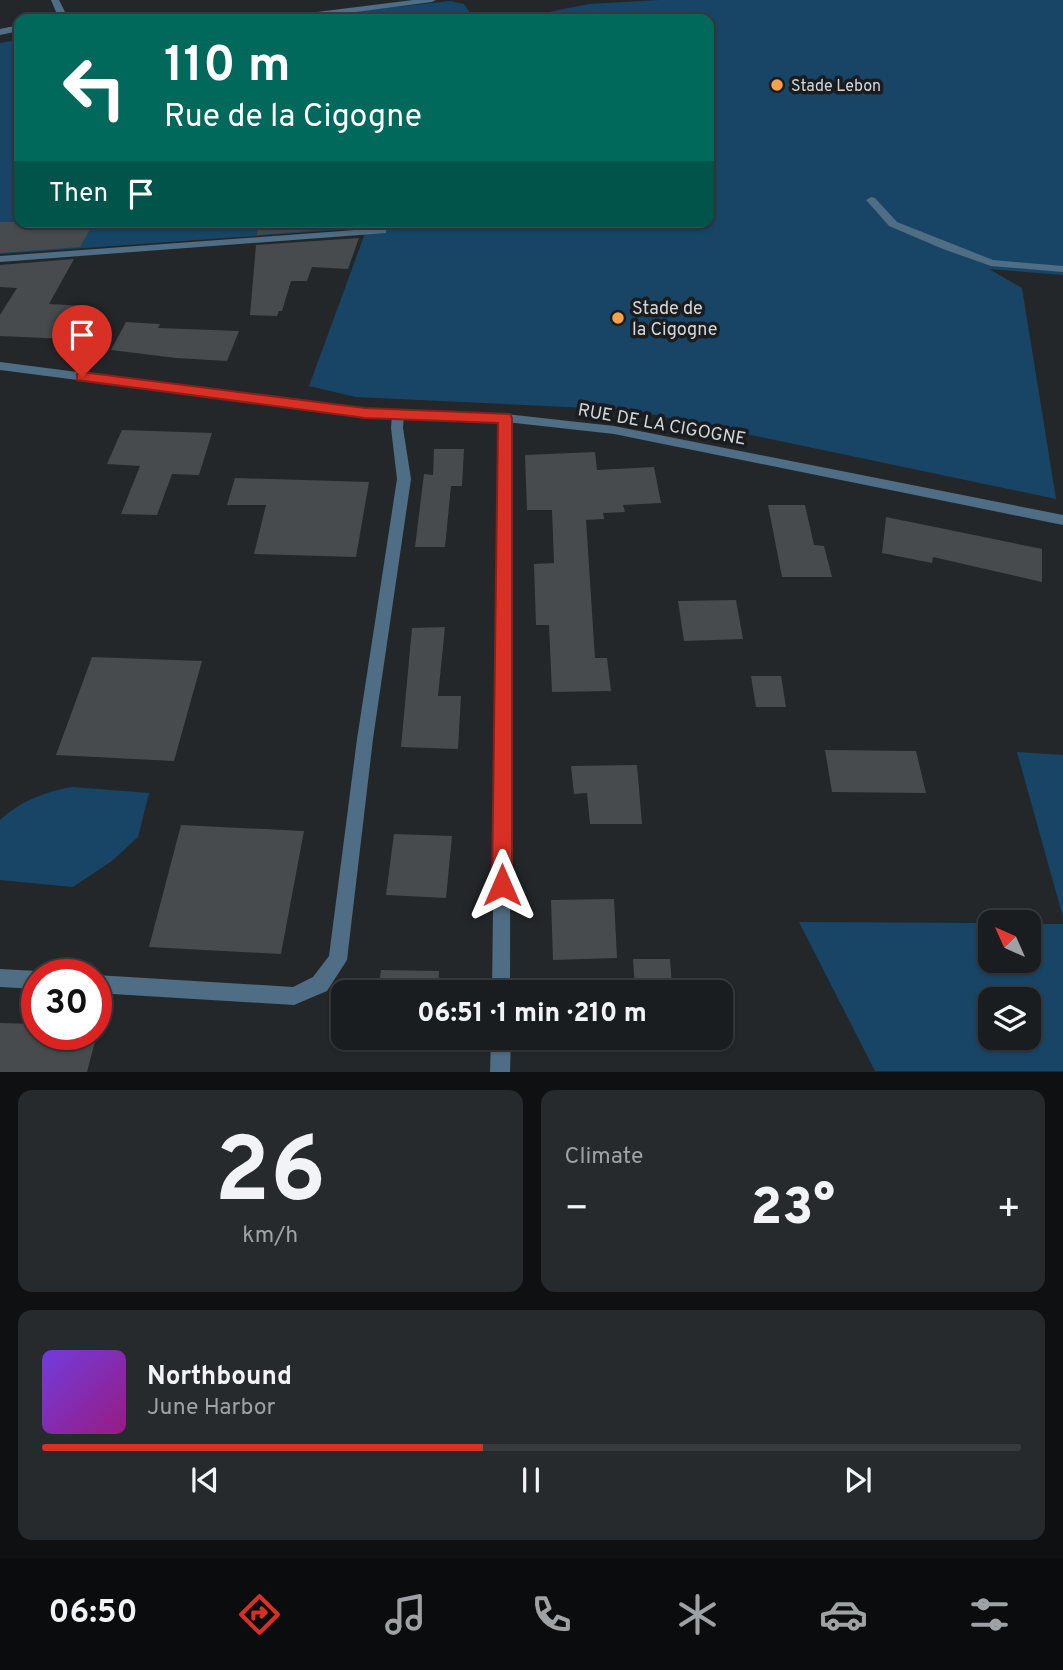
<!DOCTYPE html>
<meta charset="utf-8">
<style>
:root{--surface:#1a1d20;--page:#272a2d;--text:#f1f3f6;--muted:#9fa2a5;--line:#383b3e;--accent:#d93025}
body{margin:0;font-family:Overpass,sans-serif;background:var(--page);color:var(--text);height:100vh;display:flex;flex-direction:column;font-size:26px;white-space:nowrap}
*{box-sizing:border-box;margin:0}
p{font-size:23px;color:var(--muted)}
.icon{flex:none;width:38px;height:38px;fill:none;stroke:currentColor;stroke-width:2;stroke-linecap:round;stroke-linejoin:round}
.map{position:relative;height:1072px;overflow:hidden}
.panel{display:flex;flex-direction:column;gap:18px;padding:18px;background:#0e1012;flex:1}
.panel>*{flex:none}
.top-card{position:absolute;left:14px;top:14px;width:700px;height:214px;border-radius:14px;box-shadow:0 2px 5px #0004,0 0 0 2px var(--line);background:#00695c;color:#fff;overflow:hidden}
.needle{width:46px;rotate:315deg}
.fabs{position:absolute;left:978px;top:910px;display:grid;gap:14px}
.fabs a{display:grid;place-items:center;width:63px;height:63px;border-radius:14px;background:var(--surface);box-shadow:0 2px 5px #0004,0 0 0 2px var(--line);font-size:35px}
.speed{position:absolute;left:21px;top:959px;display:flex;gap:14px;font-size:35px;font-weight:700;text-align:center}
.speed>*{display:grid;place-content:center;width:91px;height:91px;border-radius:50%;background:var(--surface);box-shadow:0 2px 5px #0004,0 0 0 2px var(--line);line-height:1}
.speed .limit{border:10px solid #d22;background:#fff;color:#111}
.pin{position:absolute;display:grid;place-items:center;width:60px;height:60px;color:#fff;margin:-72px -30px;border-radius:50% 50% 50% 0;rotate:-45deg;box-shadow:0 0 7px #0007}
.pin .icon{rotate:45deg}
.me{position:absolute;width:77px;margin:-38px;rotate:0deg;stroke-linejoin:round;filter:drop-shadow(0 0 5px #0008)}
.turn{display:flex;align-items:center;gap:24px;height:147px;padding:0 35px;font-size:32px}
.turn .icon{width:91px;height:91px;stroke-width:2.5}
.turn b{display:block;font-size:49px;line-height:60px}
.then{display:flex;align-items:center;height:66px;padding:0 35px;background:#0003;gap:14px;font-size:26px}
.big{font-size:52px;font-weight:800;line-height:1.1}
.panel .widget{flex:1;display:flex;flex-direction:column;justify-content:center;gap:10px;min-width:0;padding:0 24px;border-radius:14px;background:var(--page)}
.panel .dial{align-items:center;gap:0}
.dial b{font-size:91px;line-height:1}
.song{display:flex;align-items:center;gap:21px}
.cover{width:84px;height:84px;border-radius:10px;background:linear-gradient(135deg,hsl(260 70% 55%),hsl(310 70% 35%))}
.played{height:7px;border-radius:4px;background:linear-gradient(90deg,var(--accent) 45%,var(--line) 45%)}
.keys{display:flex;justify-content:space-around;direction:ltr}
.heat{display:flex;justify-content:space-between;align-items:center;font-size:38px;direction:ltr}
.panel .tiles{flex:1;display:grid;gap:18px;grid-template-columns:1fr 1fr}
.widget:last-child{grid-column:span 2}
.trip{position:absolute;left:331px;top:980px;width:402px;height:70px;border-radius:14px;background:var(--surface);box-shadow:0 2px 5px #0004,0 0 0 2px var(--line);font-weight:800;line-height:70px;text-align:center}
.menu{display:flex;height:112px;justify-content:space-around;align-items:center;background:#0a0c0d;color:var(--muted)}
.menu .icon{width:49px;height:49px}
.menu .active{color:var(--accent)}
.menu b{font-size:32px;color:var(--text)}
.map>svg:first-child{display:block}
</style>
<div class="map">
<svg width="1063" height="1072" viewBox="0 0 1063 1072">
<rect width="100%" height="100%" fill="#23272a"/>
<path fill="#184565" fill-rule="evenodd" d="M660,0H1063V275L989,269L1022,288L1056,499L632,410L356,397L309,386L367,228L0,254V43L18,40L19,222H709V19H484L534,15L589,4Z
M450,1L464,4L474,19H285Z
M1017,752L1063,755V917Z
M72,787L149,793L138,837L112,861L73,887L0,880V820C21,801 44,792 72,787Z
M799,922L990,923V961H1029V924H1063V1071H875ZM990,999H1029V1038H990Z"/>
<path fill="#474b4e" d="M0,222H94L80,247L0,253Z
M258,222H358V227L257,235Z
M359,238L348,269L312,267L307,281H291L282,311H279L277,316L250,315L256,245Z
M74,259L49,304L87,306L68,339L0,336V315L17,288L0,287V265Z
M126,322L160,324L158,328L239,331L227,361L176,358L111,350Z
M122,430L212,433L199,475L172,474L157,515L121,514L140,466L107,464Z
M434,449H464L462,486H451L445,547H415L424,474L433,475Z
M595,452L597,470L654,467L661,503L623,505L625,512L603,513L604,519L586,520L595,658H607L611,691L552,692L549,625H536L534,564L554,563L552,510H527L525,455Z
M235,478L369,482L356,557L254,554L266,505H227Z
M768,505H805L814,545L824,546L832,577H782Z
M886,517L1042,549V582L933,557L932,563L882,553Z
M736,600L743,639L684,641L678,601Z
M445,627L438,696H461L458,749L401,747L412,628Z
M92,657L202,661L174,761L56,755Z
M751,676H781L786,707H756Z
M825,750L916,751L926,793L832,792Z
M637,765L642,824H590L587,793L574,794L571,766Z
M181,825L304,831L281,954L149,947Z
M394,834L452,836L446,898L386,895Z
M614,899L617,958L553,960L551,900Z
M633,959H670L672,987L635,989Z
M381,970L439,971L438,992H378Z
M0,1023L37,1024V1034H97L87,1072H0Z
M371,1038H434L433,1043L371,1041Z"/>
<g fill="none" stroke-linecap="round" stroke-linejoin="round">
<path fill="#4f6d84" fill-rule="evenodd" d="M871,197L875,198L897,222L993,260L1063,266V272L991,266L943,249L889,226L866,200Z
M398,410L404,414L403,428L411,479L373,739L347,960L327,991L294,1005L96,993V975L293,987L313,977L329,956L357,739L397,479L391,428L392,414Z
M0,969L37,971L44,975H37V989L0,987Z"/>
<path fill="#4f6d84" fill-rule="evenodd" d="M413,0H436L432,2L303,19H281L285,16Z
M382,228L386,229V233L0,262V256Z
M505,414L511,418L510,992H492L499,418Z
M491,1038H511L510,1072H490Z"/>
<path fill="#4f6d84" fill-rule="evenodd" d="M51,0H59L67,16H86L90,19H59Z
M19,25V31L0,35V29Z
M0,362L365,409L505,414L614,426L1063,515V525L614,434L505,422L365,417L0,370Z"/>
</g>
<path fill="#d93025" stroke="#8d1f18" stroke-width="2" d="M82,372L365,408L510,414L512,418V885L509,892L502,895L495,892L492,885L498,423L365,418L77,380V374Z"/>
<g fill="#f8a14a" stroke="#1a1d20" stroke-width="2.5">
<circle cx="777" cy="85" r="7"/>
<circle cx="618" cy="318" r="7"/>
</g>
<g text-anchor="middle" stroke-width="7" stroke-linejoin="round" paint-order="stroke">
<g font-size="16" fill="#d4d6d8" stroke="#1a1d20" text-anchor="start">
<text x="791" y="91">Stade Lebon</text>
</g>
<g font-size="18" fill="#d4d6d8" stroke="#1a1d20" text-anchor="start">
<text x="632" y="314">Stade de<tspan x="632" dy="21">la Cigogne</tspan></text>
</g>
<g font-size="18" fill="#d4d6d8" stroke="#1a1d20">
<text transform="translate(662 424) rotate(10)" y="6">RUE DE LA CIGOGNE</text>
</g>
</g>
</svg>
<div class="fabs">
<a><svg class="needle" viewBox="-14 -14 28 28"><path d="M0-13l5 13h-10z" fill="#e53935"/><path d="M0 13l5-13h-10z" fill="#9fa2a5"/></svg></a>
<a><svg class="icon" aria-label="layers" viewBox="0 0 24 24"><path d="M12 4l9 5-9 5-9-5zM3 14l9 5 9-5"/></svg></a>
</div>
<div class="speed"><div class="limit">30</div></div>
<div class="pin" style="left:82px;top:377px;background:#d93025"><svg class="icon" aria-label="arrive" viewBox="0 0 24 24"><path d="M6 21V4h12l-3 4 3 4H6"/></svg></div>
<svg class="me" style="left:502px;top:885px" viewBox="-20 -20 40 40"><path d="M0-17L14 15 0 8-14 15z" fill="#d93025" stroke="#fff" stroke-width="4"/></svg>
<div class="trip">06:51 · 1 min · 210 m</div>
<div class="top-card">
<div class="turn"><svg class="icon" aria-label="left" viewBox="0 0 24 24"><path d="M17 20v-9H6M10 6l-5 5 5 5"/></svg><div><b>110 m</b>Rue de la Cigogne</div></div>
<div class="then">Then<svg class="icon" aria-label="arrive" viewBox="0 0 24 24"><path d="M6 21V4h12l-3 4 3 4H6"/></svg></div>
</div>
</div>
<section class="panel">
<div class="tiles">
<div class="widget dial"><b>26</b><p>km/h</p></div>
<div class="widget"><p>Climate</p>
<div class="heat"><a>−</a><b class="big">23°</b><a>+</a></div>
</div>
<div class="widget">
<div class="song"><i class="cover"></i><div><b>Northbound</b><p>June Harbor</p></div></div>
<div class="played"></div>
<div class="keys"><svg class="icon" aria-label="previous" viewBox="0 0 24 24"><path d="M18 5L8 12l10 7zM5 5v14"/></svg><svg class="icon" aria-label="pause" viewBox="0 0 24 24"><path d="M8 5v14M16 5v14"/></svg><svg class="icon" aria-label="next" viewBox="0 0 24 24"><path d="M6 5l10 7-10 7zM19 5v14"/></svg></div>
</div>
</div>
</section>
<nav class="menu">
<b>06:50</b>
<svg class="icon active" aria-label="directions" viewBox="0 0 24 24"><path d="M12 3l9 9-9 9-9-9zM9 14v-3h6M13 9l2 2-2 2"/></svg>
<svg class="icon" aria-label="music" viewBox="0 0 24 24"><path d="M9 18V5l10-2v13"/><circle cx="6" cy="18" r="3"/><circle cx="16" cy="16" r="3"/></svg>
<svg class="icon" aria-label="phone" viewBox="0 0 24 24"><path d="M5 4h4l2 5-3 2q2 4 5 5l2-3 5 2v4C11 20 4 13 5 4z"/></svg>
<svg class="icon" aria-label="climate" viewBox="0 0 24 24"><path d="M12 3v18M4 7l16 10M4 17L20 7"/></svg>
<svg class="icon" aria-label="car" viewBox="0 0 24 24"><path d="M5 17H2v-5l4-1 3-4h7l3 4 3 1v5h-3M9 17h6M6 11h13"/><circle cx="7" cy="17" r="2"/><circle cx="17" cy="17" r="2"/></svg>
<svg class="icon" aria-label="filters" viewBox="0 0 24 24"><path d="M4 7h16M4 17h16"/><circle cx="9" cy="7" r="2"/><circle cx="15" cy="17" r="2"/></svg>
</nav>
